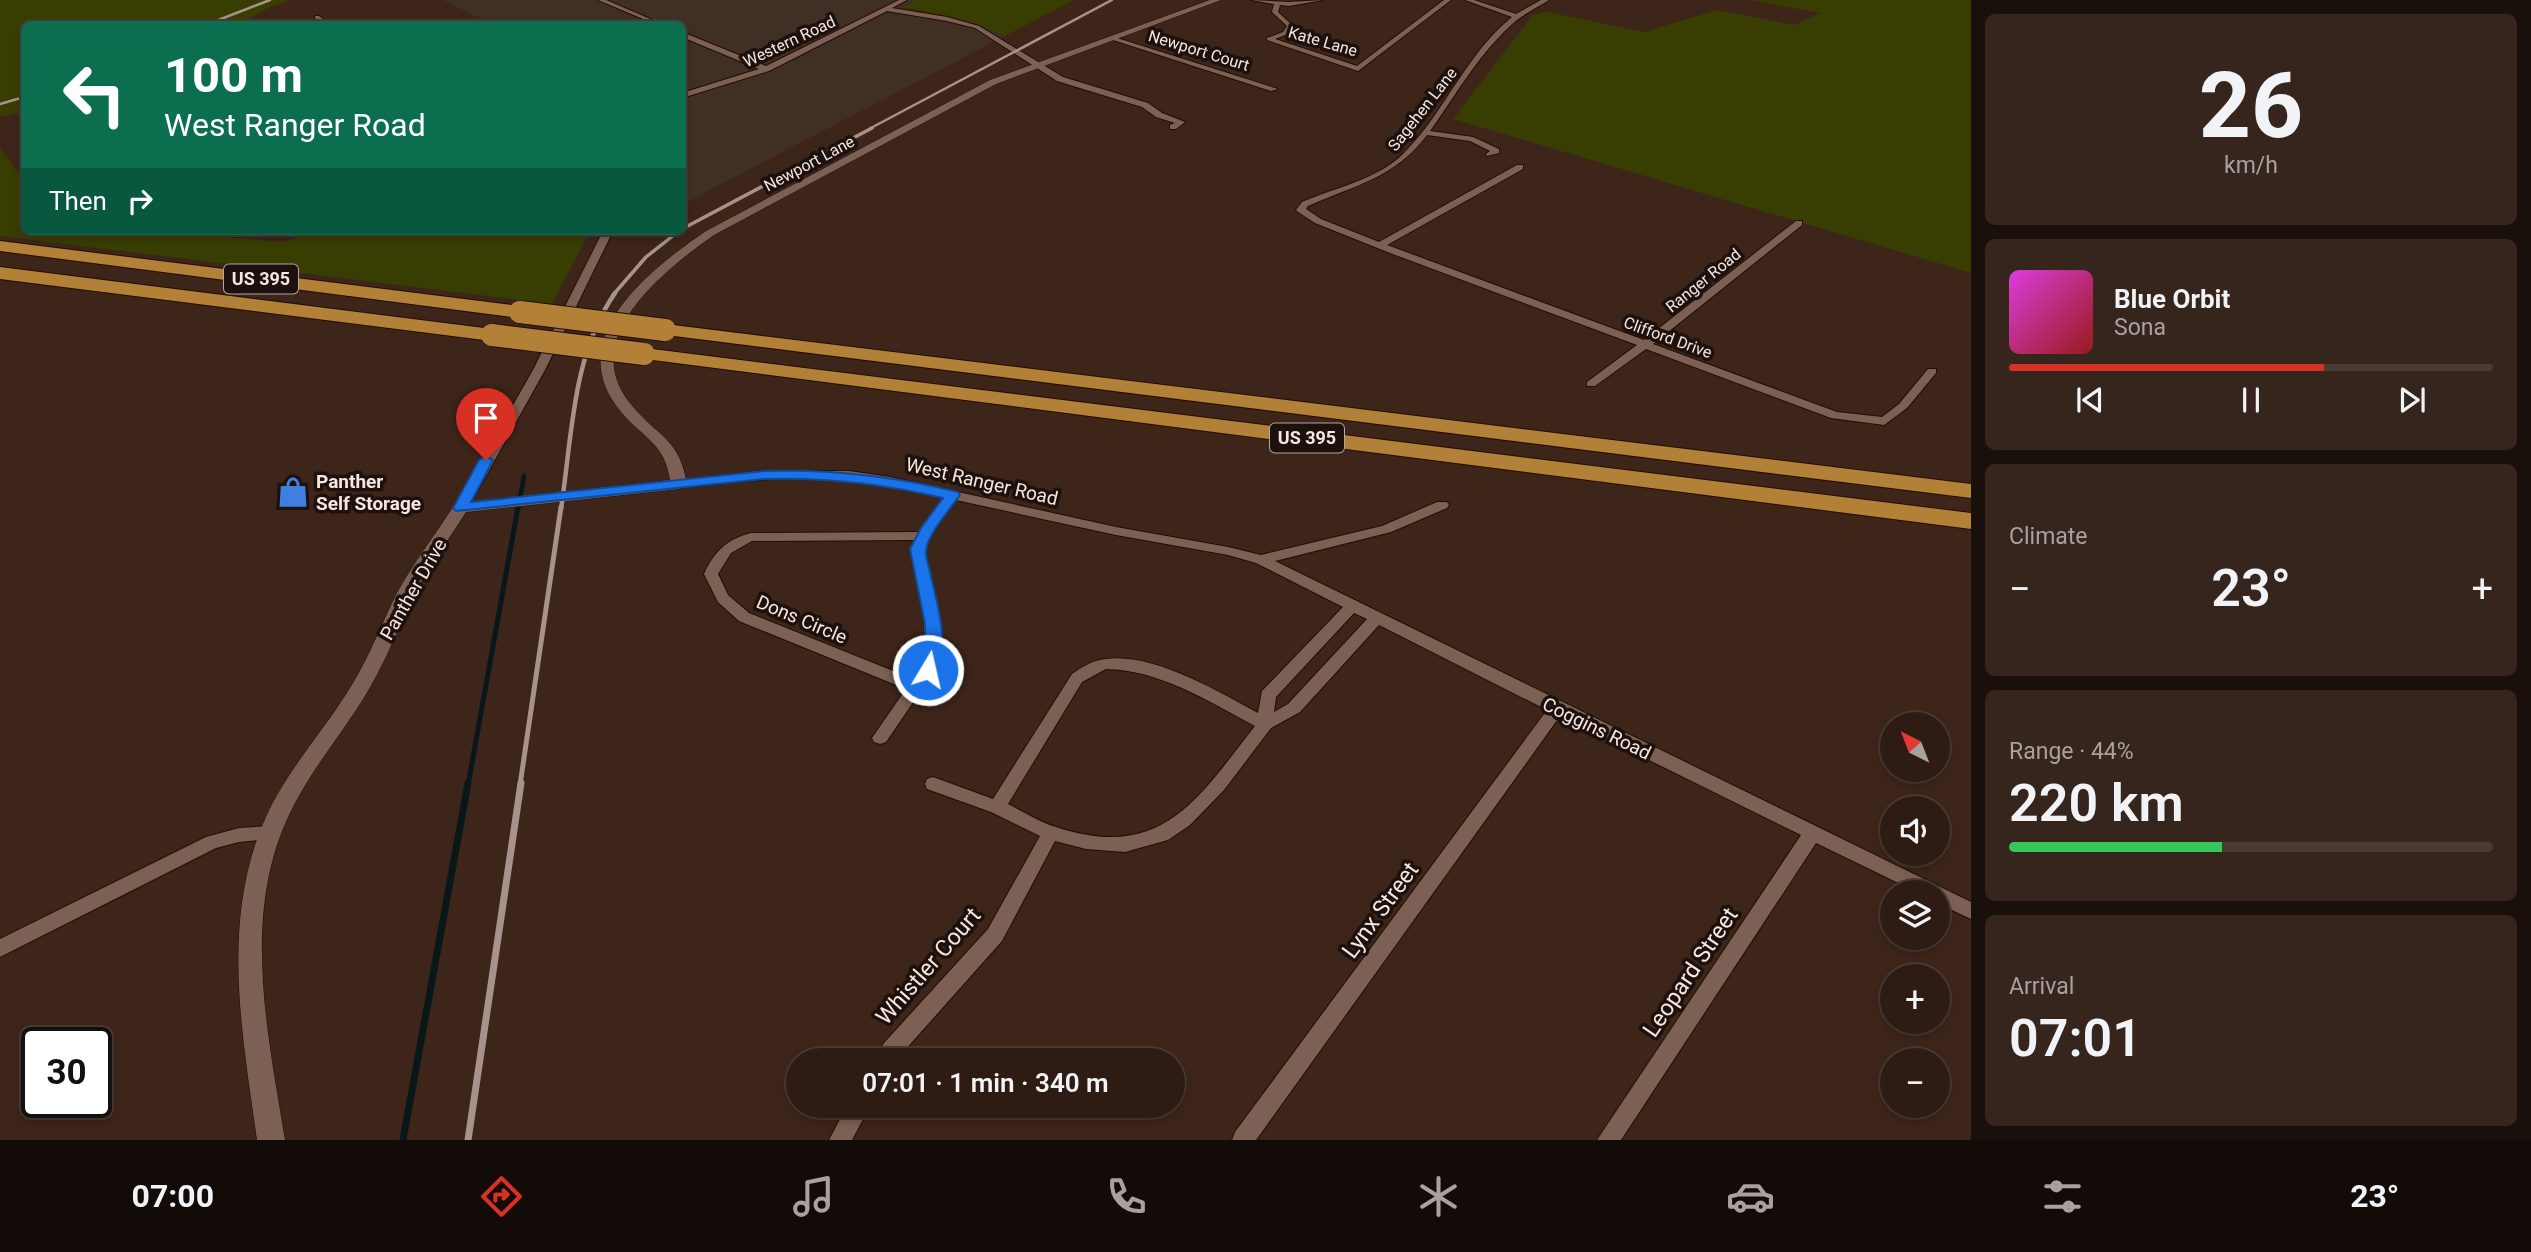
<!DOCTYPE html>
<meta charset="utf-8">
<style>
:root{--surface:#2e1c14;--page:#36251d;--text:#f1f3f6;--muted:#a7a1a0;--line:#493a34;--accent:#d93025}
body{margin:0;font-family:Roboto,sans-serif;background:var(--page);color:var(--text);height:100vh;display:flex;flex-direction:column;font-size:26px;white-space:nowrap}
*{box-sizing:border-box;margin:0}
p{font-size:23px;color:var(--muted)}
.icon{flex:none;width:38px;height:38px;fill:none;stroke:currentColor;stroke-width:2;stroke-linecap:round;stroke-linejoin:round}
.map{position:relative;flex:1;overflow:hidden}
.drawer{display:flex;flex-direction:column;gap:14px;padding:14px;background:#190f0b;width:560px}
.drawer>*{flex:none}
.banner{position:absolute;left:21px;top:21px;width:665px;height:214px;border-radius:10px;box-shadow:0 4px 10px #0003,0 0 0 2px var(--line);background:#0b6e4f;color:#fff;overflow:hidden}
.needle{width:46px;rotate:318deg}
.controls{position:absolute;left:1880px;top:712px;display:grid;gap:14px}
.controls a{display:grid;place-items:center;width:70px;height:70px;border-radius:50%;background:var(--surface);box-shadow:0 4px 10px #0003,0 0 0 2px var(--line);font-size:35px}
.speed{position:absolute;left:21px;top:1027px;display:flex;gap:14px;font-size:35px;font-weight:700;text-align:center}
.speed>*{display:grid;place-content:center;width:91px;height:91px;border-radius:50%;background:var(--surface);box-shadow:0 4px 10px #0003,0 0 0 2px var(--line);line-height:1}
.speed .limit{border:4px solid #111;border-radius:10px;background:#fff;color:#111}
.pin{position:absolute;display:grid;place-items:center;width:60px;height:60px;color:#fff;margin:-72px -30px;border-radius:50% 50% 50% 0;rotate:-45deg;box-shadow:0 0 7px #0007}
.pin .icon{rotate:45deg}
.me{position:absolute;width:77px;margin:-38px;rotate:9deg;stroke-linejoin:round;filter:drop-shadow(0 0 5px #0008)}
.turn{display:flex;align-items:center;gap:24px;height:147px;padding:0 28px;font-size:32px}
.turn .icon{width:91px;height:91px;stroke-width:2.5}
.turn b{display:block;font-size:49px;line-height:60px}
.then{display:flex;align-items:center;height:66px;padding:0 28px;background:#0003;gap:14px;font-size:26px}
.big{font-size:52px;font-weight:600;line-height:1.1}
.drawer .tile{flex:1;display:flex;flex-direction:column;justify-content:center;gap:10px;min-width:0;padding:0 24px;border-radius:10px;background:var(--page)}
.drawer .dial{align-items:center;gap:0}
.dial b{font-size:91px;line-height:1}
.song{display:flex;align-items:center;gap:21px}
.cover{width:84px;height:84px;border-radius:10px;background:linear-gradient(135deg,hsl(300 70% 55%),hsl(0 70% 35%))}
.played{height:7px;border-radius:4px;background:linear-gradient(90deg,var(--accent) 65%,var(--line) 65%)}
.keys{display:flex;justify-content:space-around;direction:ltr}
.heat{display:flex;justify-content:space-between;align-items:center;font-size:38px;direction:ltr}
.charge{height:10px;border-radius:5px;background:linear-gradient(90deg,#34c759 44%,var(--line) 0)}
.trip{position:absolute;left:786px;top:1048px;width:399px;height:70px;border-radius:35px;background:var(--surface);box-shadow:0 4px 10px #0003,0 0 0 2px var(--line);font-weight:600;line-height:70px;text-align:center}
.tabs{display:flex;height:112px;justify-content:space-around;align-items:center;background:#120b08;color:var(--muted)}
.tabs .icon{width:49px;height:49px}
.tabs .selected{color:var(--accent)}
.tabs b{font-size:32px;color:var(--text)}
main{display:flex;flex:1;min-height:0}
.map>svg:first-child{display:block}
</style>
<main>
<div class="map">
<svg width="1971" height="1140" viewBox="0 0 1971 1140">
<rect width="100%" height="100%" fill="#3d251a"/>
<path fill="#402f25" d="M443,0H915L905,5L908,9L966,20L1005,36L683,204L682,24H492Z"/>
<path fill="#383d01" d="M0,0H291L266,9L240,24H24V112L0,117Z
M915,0H1074L1005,36L966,20L903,7Z
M1750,0H1971V273L1453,119L1533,15L1548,12L1644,32L1717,10L1794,25L1820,13Z
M0,148L24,180V231H157L283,242L318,231H590L552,304L0,236Z"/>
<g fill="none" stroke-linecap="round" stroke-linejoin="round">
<path stroke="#081719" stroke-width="4.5" d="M518,509L524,476"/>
<path stroke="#081719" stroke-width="5" d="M468,785L518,507"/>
<path stroke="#081719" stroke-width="7" d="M403,1140L468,783"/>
<defs>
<path id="minor" d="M598,0H606L662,24H655Z
M899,0H907L892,8L947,17L979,26L1063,77L1148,103L1162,113L1185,122L1176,129H1170V125L1175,123L1156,117L1142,107L1057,81L975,28L947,21L887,11L769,71L682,98V93L759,69L682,37V32L766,66Z
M1251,0L1289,2L1323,0L1289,6L1280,5L1278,12L1293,26L1288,34L1275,39L1357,66L1444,0H1451L1358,71L1267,40V38L1283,32L1287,26L1272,12L1274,4Z
M1465,0H1474L1516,14L1541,0H1549C1535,9 1521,15 1509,27C1477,57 1455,96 1430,131L1473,137L1499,149V153L1487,156L1486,154L1490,151L1470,141L1427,135C1395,178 1355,185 1308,206L1306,209L1321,219L1379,242L1517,165H1523V169L1387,245L1644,340L1796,221H1802V225L1653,344L1837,412L1882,417L1899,404L1928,369H1936V373L1907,408L1884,425L1831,418L1646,349L1595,386H1587V382L1637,345L1390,253L1315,223L1298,212L1296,210L1302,202C1334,188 1379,179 1404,153C1445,112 1466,54 1512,17Z
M315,16H319L330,24H323L315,18Z
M1113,38H1117L1278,89L1271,91L1113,40Z
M603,231H613L545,370L468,508L466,511H456L454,508L533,370Z
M765,471H849L890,477L1116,527L1228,547L1261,555L1382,526L1437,502H1447L1449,505L1447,508L1391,532L1275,561L1971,902V919L1937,903V892H1917L1816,843L1621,1140H1597L1801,835L1560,716L1256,1140H1232L1235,1132L1547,710L1379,625L1300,712L1271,728L1224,790L1190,825L1168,840L1125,852L1086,849L1055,841L1002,941L896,1060H875L884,1043L988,929L1040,836L991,812L927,789L925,784L927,779L933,777L993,799L1072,674C1082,667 1093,660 1106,659C1154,653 1217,691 1258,713L1262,691L1343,607L1256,563L1228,555L1116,535L956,500L932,532L924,549L940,624L942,651L933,673L886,742L880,744L874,742L872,738L906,689L739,621L718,602L704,574C714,552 727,539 751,533L919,532L945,497C914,490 882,482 850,479C793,474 735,482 679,488L673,484L679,480ZM915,540L910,549C919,591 939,641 913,679L749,613L728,595L718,574L731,553L752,541ZM1354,613L1367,619L1288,704L1274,712L1276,697ZM1106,669C1160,670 1208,701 1255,726C1197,800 1162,862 1056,827C1040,822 1024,812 1008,804L1082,682Z
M271,826L277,828L280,833L277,838L239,842L216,848L0,957V939L206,837L239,828Z
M847,1106H870L852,1140H829Z"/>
<path id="tertiary" d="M1210,0H1221L996,84L714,235C663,271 573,341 634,408C661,439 679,439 687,484L679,489L466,512C449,539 430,565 415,593C399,625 387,659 369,689C344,732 310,770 289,815C241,916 268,1035 285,1140H257C242,1033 220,919 266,817C288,768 326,729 353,683C370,655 382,623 397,593C414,562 436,534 455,504L670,480C664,442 645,440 622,413C559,340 649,270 706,231L990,80Z"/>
<path id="motorway" d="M0,241L520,306L530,312L520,318L0,251Z
M0,267L492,329L499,331L502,335L499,339L492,341L0,279Z
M665,324L1971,484V498L658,334L655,330L658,326Z
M644,348L1971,513V529L637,358L634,354L637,350Z"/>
</defs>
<use href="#minor" stroke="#230d04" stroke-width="2"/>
<use href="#tertiary" stroke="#230d04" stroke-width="1"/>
<use href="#motorway" stroke="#230d04" stroke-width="2"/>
<use href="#minor" fill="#7c6054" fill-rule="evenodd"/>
<use href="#tertiary" fill="#7c6054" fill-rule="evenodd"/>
<use href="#motorway" fill="#b28037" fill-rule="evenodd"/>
<path stroke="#a7938b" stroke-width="2.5" d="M208,24L270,0
M0,104L24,97
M869,129L1112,0"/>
<path stroke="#a7938b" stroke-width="3.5" d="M682,229L872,128
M613,295L646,257L679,231"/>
<path stroke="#a7938b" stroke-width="4.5" d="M561,509C572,437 572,355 615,293"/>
<path stroke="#a7938b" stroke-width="5" d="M520,785L561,507"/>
<path stroke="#a7938b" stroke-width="7" d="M468,1140L521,783"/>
<defs>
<path id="motorway-bridge" d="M520,312L665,330
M492,335L644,354"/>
</defs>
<use href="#motorway-bridge" stroke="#230d04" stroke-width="24" stroke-linecap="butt"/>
<use href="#motorway-bridge" stroke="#b28037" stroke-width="22"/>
</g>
<path fill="#1a73e8" stroke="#114b97" stroke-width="2" d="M486,456L493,460L471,502L765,471C831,469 894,476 958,492L960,495C951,508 926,536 926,551C925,557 929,566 930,572C937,605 951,643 934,674H921L919,670L925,652V624L910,549L921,528L943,498C884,484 826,477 765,479L456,511L453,508L479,460Z"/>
<defs>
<symbol id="shop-bare" viewBox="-9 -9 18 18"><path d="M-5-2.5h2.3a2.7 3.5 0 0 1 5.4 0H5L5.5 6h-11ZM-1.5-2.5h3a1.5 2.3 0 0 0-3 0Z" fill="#3f7fe0" stroke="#1c110d" stroke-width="2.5" paint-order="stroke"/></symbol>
</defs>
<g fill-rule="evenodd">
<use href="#shop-bare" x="271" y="470" width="44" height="44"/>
</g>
<g text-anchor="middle" stroke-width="7" stroke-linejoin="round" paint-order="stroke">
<g font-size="16" fill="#f7e6df" stroke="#1c110d">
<text transform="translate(789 41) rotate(-25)" y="6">Western Road</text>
<text transform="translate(1323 41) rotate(16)" y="6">Kate Lane</text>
<text transform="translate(1199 50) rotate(17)" y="6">Newport Court</text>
<text transform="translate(1422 109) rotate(-52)" y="6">Sagehen Lane</text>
<text transform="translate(809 163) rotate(-28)" y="6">Newport Lane</text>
<text transform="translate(1703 280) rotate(-39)" y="6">Ranger Road</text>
<text transform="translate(1668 337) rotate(20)" y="6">Clifford Drive</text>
</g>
<g fill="#1c110d" stroke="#b5a6a0" stroke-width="2">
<rect x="224" y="264.5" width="74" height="29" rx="5"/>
<rect x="1270" y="423.5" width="74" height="29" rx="5"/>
</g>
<g font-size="18" font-weight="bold" fill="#f7e6df">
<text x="261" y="285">US 395</text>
<text x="1307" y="444">US 395</text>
</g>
<g font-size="19" font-weight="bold" fill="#f7e6df" stroke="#1c110d" text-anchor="start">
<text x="316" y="488">Panther<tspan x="316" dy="22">Self Storage</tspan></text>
</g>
<g font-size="19" fill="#f7e6df" stroke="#1c110d">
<text transform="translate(982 481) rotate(13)" y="7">West Ranger Road</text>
<text transform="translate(413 589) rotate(-60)" y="7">Panther Drive</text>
<text transform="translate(802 619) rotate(23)" y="7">Dons Circle</text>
<text transform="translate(1597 728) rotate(26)" y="7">Coggins Road</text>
</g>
<g font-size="23" fill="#f7e6df" stroke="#1c110d">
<text transform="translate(1380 910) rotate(-54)" y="8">Lynx Street</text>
<text transform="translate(928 966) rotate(-49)" y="8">Whistler Court</text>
<text transform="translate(1690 972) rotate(-56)" y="8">Leopard Street</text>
</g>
</g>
</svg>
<div class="controls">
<a><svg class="needle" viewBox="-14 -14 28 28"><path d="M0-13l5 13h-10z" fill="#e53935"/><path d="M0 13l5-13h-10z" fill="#a7a1a0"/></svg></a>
<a><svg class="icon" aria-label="sound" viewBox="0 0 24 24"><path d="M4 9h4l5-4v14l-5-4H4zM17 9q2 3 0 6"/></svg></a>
<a><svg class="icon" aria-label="layers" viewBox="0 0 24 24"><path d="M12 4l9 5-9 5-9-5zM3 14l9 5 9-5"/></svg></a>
<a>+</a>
<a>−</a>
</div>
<div class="speed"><div class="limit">30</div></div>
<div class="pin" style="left:486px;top:460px;background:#d93025"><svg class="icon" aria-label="arrive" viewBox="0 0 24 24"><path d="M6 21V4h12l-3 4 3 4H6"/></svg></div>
<svg class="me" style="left:928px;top:670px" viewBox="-20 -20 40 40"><circle r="17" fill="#1a73e8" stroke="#fff" stroke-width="3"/><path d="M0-11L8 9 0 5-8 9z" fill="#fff"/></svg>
<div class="trip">07:01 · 1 min · 340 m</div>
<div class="banner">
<div class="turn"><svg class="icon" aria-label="left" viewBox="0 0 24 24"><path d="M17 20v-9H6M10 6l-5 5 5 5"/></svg><div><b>100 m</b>West Ranger Road</div></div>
<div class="then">Then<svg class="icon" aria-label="right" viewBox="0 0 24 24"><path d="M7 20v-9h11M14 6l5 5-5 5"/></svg></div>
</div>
</div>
<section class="drawer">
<div class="tile dial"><b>26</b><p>km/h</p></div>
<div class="tile">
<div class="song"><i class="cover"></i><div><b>Blue Orbit</b><p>Sona</p></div></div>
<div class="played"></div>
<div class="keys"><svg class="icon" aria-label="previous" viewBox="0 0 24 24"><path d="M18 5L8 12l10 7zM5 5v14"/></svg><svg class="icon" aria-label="pause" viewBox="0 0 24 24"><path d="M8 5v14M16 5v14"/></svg><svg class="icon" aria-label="next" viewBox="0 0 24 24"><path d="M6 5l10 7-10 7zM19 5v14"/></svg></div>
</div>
<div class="tile"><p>Climate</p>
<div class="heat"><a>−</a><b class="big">23°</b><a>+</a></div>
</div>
<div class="tile"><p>Range · 44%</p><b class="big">220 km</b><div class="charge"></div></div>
<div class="tile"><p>Arrival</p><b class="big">07:01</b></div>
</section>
</main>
<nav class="tabs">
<b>07:00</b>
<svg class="icon selected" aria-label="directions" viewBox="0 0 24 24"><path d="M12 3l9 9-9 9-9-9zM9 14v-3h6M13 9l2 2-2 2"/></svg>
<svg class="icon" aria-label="music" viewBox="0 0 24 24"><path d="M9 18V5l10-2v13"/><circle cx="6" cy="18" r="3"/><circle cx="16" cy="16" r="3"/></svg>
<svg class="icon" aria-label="phone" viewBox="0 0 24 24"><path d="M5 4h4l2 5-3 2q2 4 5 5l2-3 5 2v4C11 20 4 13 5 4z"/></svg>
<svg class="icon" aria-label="climate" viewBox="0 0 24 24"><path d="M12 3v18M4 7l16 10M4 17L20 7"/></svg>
<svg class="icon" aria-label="car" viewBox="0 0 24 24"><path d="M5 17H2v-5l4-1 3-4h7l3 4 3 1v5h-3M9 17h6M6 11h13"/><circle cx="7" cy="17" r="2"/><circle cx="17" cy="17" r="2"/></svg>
<svg class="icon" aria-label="filters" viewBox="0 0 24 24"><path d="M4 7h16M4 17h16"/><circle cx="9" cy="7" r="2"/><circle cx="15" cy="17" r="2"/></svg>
<b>23°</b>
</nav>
